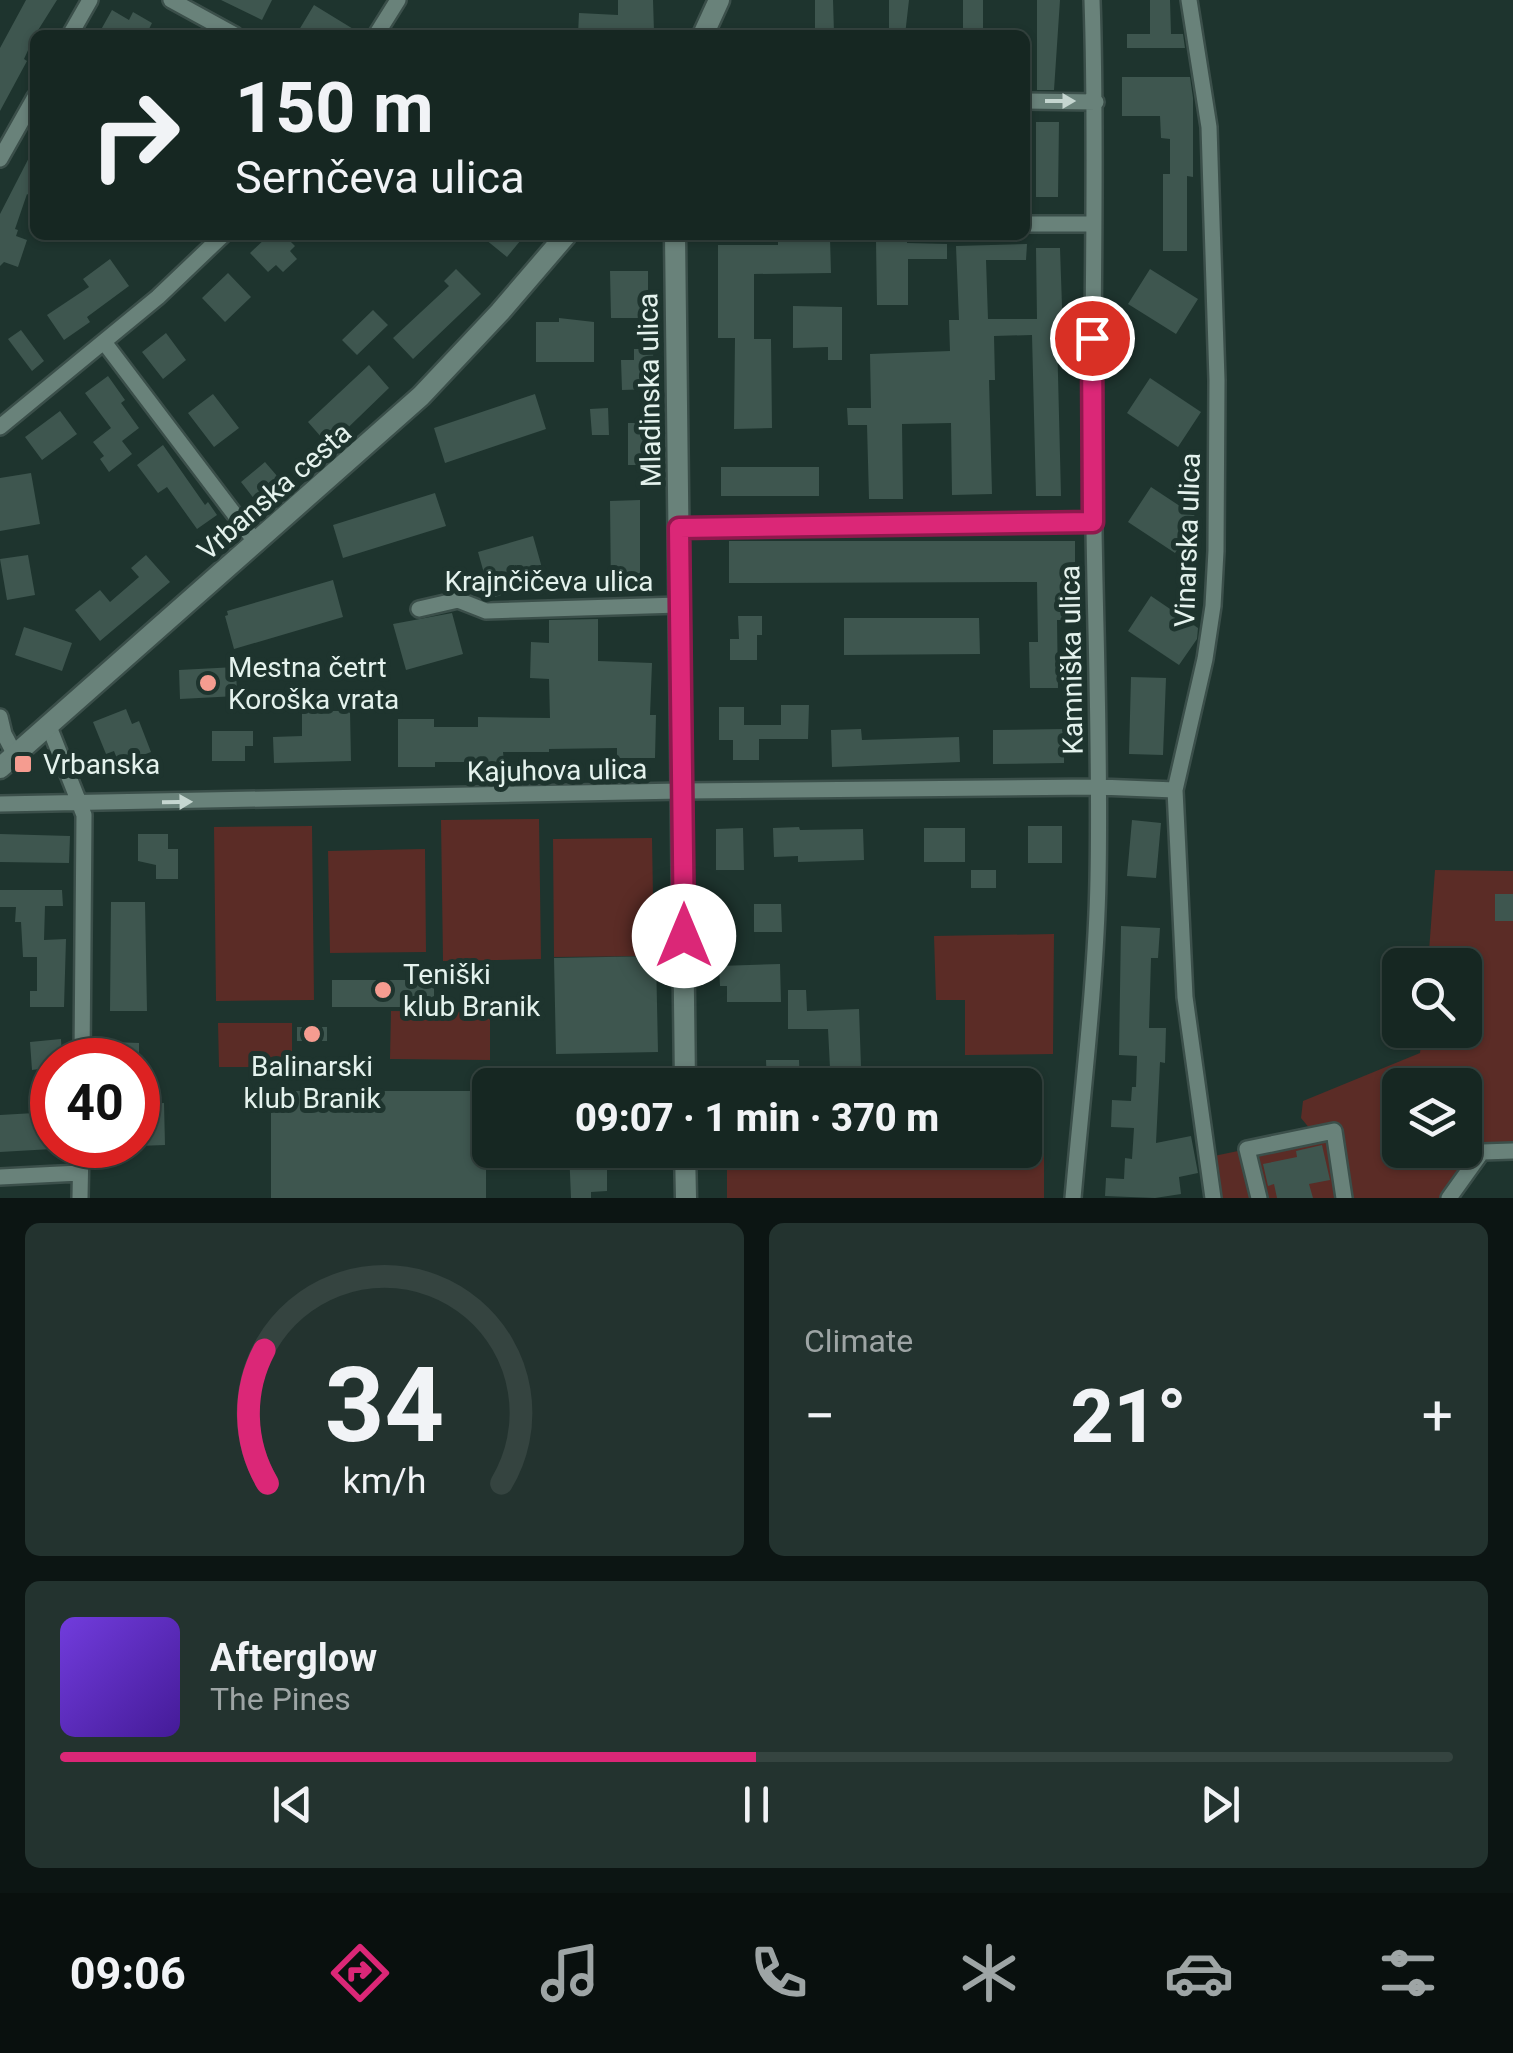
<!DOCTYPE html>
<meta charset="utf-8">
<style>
:root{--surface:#162722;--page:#23332f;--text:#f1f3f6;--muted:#9ea5a5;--line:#354440;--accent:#db2777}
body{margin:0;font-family:Roboto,sans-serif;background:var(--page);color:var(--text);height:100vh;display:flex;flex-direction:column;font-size:38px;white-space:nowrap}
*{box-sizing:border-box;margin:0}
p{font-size:32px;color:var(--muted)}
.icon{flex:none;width:55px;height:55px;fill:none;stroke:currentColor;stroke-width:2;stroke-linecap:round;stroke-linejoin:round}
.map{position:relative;height:1198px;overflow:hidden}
.drawer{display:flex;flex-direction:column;gap:25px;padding:25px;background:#0c1513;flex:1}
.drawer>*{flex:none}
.top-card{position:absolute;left:30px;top:30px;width:1000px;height:210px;border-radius:15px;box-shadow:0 2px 8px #0004,0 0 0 2px var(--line);background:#162722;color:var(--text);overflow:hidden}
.fabs{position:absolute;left:1382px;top:948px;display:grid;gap:20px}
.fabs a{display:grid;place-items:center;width:100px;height:100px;border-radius:15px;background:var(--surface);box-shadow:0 2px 8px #0004,0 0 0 2px var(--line);font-size:50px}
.speed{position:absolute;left:30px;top:1038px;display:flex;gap:20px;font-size:50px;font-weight:700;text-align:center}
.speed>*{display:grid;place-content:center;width:130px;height:130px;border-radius:50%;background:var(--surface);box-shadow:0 2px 8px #0004,0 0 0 2px var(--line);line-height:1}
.speed .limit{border:15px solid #d22;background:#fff;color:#111}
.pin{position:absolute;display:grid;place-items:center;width:85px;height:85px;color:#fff;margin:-42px;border:5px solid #fff;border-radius:50%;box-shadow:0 2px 10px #0007}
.me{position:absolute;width:110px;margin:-55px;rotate:0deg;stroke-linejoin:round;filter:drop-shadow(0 0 8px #0008)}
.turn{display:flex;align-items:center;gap:35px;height:210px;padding:0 40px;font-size:45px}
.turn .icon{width:130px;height:130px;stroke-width:2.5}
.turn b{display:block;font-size:70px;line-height:85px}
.big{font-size:75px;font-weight:800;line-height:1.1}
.drawer .tile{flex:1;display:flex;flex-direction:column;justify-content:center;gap:15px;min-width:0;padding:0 35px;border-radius:15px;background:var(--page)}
.drawer .dial{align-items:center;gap:0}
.dial svg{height:260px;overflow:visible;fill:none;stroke:var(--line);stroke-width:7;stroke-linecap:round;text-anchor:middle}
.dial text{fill:var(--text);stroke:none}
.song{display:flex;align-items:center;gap:30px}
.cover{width:120px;height:120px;border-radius:15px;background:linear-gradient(135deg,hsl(260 70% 55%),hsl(260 70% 35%))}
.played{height:10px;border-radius:5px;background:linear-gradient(90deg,var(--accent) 50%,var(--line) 50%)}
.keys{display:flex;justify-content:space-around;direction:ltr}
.heat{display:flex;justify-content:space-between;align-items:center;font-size:55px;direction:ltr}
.drawer .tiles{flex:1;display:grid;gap:25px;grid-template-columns:1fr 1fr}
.tile:last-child{grid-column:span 2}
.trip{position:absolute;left:472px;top:1068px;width:570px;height:100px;border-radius:15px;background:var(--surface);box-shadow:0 2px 8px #0004,0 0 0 2px var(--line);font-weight:800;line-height:100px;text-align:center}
.tabs{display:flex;height:160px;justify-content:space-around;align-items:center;background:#09100e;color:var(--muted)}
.tabs .icon{width:70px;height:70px}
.tabs .current{color:var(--accent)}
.tabs b{font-size:45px;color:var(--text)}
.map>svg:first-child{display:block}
</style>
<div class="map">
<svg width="1513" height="1198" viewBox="0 0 1513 1198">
<rect width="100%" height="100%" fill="#1e342e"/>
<path fill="#5b2c26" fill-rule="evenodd" d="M539,819L541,959L443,961L441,820Z
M312,826L314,1000L216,1001L214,827Z
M652,838L654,956L554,957L553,839Z
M425,849L426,952L330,953L328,851Z
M1435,870L1513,871V1146L1475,1150L1441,1198H1217L1209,1157L1315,1135L1301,1118L1303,1101L1420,1053L1423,1030H1465V965H1428ZM1400,1085H1465V1150H1400Z
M1054,934L1053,1054L965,1055V1000H936L934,936Z
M391,1011L490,1012V1060L390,1059Z
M218,1023H292V1067H219Z
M1025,1126H1044V1198H727V1150H1025Z"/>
<path fill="#3e564f" d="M26,0H57L35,35L24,59L27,61L0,111V48Z
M221,0H272L262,20Z
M618,0H653L654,32L578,35L579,13L618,15Z
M815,0H833L834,33L831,35H815Z
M889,0H909L905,35H889Z
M963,0H983V35H963Z
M1037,0H1060L1054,90H1037Z
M1150,0H1170L1171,34H1183L1185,48H1127V34H1150Z
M314,5L363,35H296Z
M112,10L129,20L133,12L152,23L148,31L156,35H98Z
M1122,77H1190L1193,98V177L1187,176V251H1163V174H1170V139L1161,138L1160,116H1122Z
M1036,122H1059L1058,197H1036Z
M35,146V199L27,194L15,229L18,230L16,236L27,240L18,267L4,262L0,266V214Z
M269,235H284L295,246L290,251L297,259L283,272L276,265L268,272L250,253Z
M480,235H525L507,257Z
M795,236L830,238L831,273L754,274V339H771L772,428L734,429L735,338H718V245H778V239H795Z
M907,240V243L947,244V259H908V305H877L876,241Z
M1027,244L1026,260H986L988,319H1037L1036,248H1060L1063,335H1057L1061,496H1036L1032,335L994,336L995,380H989L992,494L952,495L951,423L902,424L903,499H869L867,425H848L847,408H871L870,354L950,351L949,320H959L956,246Z
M110,259L129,286L87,317L90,322L64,340L47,315L89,287L83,279Z
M456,269L481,294L413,359L393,338L449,286L444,281Z
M1150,269L1198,299L1176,334L1128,304Z
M610,271H648V318H611Z
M228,273L251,297L225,322L202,298Z
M793,306L842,307V360H828V347L793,348Z
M373,310L388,325L357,355L342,340Z
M559,318L594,322V362H536V322H559Z
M21,330L44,361L32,371L8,339Z
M166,333L186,360L163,379L142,352Z
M634,349H653L654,389L622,390L621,360H634Z
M369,365L389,388L329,446L308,422Z
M108,376L125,400L121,403L139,428L122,441L132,454L109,472L100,459L104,456L93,442L111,428L85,393Z
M1150,378L1201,412L1178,447L1127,413Z
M213,394L239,428L214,447L188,413Z
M535,394L546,429L445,463L434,428Z
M608,408L609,435H592L590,409Z
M60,411L77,434L42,460L25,437Z
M628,423H653V465H628Z
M163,445L205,505L208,502L217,515L197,529L167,487L158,493L137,465Z
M265,462L284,484L259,505L241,482Z
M721,467H819V496H721Z
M31,473L40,524L0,531V478Z
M1151,487L1198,518L1175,553L1128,522Z
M435,493L446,526L343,558L333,525Z
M640,500V593L611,594L610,501Z
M533,536L546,582L491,598L478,552Z
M729,541H1075V580L1068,581V620H1057L1058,688H1030L1029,642H1038L1037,582L729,583Z
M28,555L35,595L7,600L0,559Z
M146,555L170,582L100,641L75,610L100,590L110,602L139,577L131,568Z
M333,580L343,617L234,649L225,616L228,615L227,611Z
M1151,596L1198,628L1197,639L1179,665L1128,631Z
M452,613L463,654L406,670L393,624Z
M738,616H762V635H757V660H730V639H739Z
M844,618H979L980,654L844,655Z
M598,619V661L652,663L650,715H656L655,758H617V748L549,749V752H503L504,762H486V767H469V762H435V767H398V719H434V727H478V717L550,718L549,679L530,678L531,642L549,643V620Z
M24,627L72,643L62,671L15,655Z
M236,667L237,696L180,699L179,670Z
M1131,677L1166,678L1163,755L1129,754Z
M781,705H809L808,739H759V760H733V740H719V707H744V725H781Z
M126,709L132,724L139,721L151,752L119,764L114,751L106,754L93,722Z
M302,711H350L351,761L274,763L273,737L302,736Z
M861,729L862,740L959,737L960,762L832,767L831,730Z
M1064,729V763L993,764V730Z
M212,731H253V746H245V761H212Z
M1132,820L1161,823L1156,878L1127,876Z
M1028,826H1062V863H1028Z
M799,827L800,830L863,829L864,860L798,862V856L774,857L773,828Z
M743,828L744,870H716V829Z
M924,828H965V862H924Z
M0,834L70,836L69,863L0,862Z
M138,834H168V849H178V879H156V865L138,861Z
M971,870H996V888H971Z
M0,890H62L63,906H45L44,940L66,939L64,1007H30V991H37V957H23L21,922H15L16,907H0Z
M1495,894H1513V921H1495Z
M111,902H145L147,1011H110Z
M754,904H781L782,932H754Z
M1121,926L1160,928L1158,958H1151L1149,1028H1166L1165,1063L1160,1062L1156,1143L1191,1136L1198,1173L1179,1177L1181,1194L1155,1198L1105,1196L1106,1178L1124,1179L1125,1158L1132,1159L1134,1128L1111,1127L1112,1100L1131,1101L1132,1087H1136L1137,1056L1119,1055Z
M656,956L658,1052L556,1054L554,958Z
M780,964L781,1002H727V986H720L719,966Z
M332,980H434V999H407V1007H332Z
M788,990H806L807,1011L859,1009L861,1067L830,1068L828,1029H788Z
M297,1027H327V1041H297Z
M61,1039L62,1060H52V1101L42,1102L39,1069L32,1070L30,1042Z
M111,1042L139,1043V1060H111Z
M766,1060H799L800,1085H767Z
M908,1067L909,1085H878L877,1068Z
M271,1091H486V1198H271Z
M164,1103L165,1145L138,1146V1104Z
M52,1112V1149L0,1152V1115Z
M1322,1145L1330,1180L1309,1184L1313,1198H1277L1274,1184L1268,1186L1263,1164L1297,1157L1296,1151Z
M569,1150H624V1168H607V1191L591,1192V1198H571Z"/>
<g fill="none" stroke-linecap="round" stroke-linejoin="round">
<defs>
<path id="minor" d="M171,0L235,35
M1189,0L1209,127L1217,380L1216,551L1213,606L1205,659L1175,790L1185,997L1213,1198
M70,35L90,0
M376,35L398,0
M1025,101L1096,102
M0,159L35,97
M1025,224H1092
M104,342L257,544
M0,427L158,297L223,235
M679,528L1093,523
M419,609L458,600L486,611L679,605
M0,717L4,734L14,753
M48,724L84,815L82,1060
M0,804L682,791L1099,787L1175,790
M0,1177L80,1173
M80,1198L81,1145
M1073,1198C1082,1094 1096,984 1098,880C1101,731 1093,582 1093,433C1092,288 1097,144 1092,0
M1259,1198L1247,1149L1334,1131L1344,1198
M1449,1198L1482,1152L1513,1151"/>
<path id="tertiary" d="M703,35L719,0
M675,235L685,1085
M0,768L421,396L500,312L566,235
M685,1150L686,1198"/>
</defs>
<use href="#minor" stroke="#3b4f4a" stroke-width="20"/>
<use href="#tertiary" stroke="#3b4f4a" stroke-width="25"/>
<use href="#minor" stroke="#69827a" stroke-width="15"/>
<use href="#tertiary" stroke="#69827a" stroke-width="20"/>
</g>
<defs><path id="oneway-solid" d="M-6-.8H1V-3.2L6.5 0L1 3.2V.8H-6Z" transform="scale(2.5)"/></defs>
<g fill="#c5d6d0">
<use href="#oneway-solid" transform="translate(1060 101)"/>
<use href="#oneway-solid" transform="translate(177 802) rotate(-1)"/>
</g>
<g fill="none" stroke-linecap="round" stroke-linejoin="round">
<defs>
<path id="route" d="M684,936L679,528L1093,522L1092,338"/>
</defs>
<use href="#route" stroke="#8e194d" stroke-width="25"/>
<use href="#route" stroke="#db2777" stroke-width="18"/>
</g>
<g fill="#f59c90" stroke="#1e342e" stroke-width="4">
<circle cx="208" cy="683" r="10"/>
<rect x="13" y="754" width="20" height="20" rx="5"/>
<circle cx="383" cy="990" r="10"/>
<circle cx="312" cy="1034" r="10"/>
</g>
<g text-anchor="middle" stroke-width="10" stroke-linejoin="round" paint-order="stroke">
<g font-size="28" fill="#e4f2ed" stroke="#1e342e">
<text transform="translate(649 390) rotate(-91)" y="10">Mladinska ulica</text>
<text transform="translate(274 491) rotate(-41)" y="10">Vrbanska cesta</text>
<text transform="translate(1187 540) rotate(-88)" y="10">Vinarska ulica</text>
<text x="549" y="591">Krajnčičeva ulica</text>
<text transform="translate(1071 660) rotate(-91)" y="10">Kamniška ulica</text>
<text transform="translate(557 770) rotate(-1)" y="10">Kajuhova ulica</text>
</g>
<g font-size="28" fill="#e4f2ed" stroke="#1e342e" text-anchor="start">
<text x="228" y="677">Mestna četrt<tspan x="228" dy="32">Koroška vrata</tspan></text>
<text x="43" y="774">Vrbanska</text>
<text x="403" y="984">Teniški<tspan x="403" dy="32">klub Branik</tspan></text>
<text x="312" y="1076" text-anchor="middle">Balinarski<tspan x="312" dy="32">klub Branik</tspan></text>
</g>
</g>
</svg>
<div class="fabs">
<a><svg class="icon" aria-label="search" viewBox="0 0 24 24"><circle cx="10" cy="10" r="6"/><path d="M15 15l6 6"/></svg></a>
<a><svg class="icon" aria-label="layers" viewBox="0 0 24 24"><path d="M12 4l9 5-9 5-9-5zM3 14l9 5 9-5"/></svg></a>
</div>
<div class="speed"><div class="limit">40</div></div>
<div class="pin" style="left:1092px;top:338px;background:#d93025"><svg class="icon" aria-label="arrive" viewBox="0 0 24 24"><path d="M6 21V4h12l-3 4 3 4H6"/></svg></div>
<svg class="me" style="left:684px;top:936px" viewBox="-20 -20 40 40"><circle r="19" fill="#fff"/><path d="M0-13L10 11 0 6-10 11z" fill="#db2777"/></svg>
<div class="trip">09:07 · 1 min · 370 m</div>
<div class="top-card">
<div class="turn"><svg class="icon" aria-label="right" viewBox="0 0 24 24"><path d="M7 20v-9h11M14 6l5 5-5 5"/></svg><div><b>150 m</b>Sernčeva ulica</div></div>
</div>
</div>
<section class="drawer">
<div class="tiles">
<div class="tile dial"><svg viewBox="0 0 100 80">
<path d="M14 69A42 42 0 1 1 86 69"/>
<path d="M14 69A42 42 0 0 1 13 28" stroke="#db2777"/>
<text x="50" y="56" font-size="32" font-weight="700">34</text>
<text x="50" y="72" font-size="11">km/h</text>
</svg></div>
<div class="tile"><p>Climate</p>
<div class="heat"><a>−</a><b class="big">21°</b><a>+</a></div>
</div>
<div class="tile">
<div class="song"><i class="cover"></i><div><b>Afterglow</b><p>The Pines</p></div></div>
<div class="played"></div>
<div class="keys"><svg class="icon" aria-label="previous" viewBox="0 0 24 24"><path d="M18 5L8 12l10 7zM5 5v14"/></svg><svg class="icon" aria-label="pause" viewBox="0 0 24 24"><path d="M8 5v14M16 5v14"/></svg><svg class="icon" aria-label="next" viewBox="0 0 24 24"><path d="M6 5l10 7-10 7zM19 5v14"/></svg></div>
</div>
</div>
</section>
<nav class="tabs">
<b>09:06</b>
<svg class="icon current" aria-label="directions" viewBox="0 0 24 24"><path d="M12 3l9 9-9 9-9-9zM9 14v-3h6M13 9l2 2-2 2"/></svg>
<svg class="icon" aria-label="music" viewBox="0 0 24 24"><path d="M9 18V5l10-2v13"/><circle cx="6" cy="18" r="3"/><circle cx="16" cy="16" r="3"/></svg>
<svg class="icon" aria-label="phone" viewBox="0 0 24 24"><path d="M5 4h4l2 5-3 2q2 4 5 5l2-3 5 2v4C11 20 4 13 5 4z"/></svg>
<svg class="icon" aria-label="climate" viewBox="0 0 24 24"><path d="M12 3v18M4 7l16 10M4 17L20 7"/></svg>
<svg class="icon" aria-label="car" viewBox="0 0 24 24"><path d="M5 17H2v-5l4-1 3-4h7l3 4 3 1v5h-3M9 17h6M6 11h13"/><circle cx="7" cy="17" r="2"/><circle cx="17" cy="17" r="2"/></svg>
<svg class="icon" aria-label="filters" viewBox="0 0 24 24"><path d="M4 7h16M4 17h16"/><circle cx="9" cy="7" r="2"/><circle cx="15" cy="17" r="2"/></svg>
</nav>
